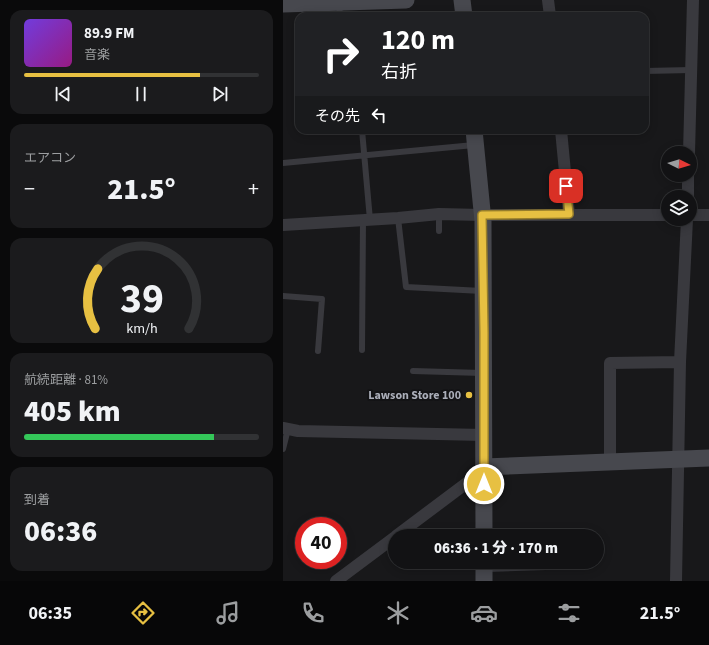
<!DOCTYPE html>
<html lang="ja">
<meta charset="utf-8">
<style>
:root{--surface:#121214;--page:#1b1b1d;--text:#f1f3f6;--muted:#9c9ea0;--line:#313234;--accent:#e7c042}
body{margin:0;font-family:"Source Sans 3","Noto Sans JP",sans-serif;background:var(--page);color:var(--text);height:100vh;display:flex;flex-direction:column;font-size:15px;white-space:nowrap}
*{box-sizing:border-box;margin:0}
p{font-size:13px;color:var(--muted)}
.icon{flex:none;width:22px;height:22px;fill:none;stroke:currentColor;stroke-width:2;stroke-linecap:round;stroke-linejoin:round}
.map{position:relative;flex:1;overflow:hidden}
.side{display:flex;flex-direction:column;gap:10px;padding:10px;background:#0a0a0b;width:283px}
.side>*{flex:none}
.banner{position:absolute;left:12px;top:12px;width:354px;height:122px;border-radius:12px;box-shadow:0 2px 10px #0003,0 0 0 1px var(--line);background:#202124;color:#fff;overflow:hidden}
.needle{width:26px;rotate:95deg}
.tools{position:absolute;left:378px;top:146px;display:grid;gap:8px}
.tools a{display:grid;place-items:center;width:36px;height:36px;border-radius:50%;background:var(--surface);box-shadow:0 2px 10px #0003,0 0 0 1px var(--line);font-size:20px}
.speed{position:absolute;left:12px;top:517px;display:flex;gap:8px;font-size:20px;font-weight:700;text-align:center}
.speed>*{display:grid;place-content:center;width:52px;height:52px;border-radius:50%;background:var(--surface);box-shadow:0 2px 10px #0003,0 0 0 1px var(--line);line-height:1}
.speed .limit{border:6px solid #d22;background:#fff;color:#111}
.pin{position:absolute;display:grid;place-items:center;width:34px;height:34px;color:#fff;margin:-17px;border-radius:8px;box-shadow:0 2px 6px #0006}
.me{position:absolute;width:44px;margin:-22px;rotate:0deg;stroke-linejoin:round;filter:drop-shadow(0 0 3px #0008)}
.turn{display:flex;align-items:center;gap:14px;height:84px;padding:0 20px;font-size:18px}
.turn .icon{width:52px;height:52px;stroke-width:2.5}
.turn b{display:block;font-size:28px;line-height:34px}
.then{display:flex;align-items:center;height:38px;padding:0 20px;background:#0003;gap:8px;font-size:15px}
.big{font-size:30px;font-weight:800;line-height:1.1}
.side .card{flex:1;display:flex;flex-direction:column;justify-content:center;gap:6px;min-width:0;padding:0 14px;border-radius:12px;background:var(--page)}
.side .dial{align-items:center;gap:0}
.dial svg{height:104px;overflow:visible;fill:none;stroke:var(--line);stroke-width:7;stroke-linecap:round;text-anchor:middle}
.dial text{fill:var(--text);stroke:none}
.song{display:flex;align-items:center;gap:12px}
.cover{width:48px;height:48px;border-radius:6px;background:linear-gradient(135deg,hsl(260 70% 55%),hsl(310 70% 35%))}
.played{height:4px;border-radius:2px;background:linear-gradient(90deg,var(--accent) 75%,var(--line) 75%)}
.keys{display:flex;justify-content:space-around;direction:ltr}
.heat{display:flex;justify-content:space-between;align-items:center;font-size:22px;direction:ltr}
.charge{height:6px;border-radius:3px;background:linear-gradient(90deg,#34c759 81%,var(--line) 0)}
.trip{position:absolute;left:105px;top:529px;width:216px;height:40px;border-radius:20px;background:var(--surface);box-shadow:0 2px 10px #0003,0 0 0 1px var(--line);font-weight:800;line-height:40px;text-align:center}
.tab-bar{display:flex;height:64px;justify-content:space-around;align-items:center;background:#070708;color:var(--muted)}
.tab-bar .icon{width:28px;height:28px}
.tab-bar .current{color:var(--accent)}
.tab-bar b{font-size:18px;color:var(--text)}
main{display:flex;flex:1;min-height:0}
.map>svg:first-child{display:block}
</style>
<main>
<section class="side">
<div class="card">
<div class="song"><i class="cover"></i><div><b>89.9 FM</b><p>音楽</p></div></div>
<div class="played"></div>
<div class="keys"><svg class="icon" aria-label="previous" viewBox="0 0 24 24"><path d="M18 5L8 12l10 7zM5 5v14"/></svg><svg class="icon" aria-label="pause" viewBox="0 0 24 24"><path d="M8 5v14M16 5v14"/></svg><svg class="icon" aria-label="next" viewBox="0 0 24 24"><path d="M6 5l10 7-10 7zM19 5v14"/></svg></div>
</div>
<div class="card"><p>エアコン</p>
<div class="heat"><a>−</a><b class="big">21.5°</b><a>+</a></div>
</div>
<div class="card dial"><svg viewBox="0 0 100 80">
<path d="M14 69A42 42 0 1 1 86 69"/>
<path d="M14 69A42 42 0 0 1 16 23" stroke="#e7c042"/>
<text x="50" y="56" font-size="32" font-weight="700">39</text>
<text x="50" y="72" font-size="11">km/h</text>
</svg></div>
<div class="card"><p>航続距離 · 81%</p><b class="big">405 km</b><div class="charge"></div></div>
<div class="card"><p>到着</p><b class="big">06:36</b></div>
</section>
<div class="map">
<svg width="426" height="581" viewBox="0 0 426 581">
<rect width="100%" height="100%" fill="#18181a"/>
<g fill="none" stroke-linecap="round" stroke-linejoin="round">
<path stroke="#39393e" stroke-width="6" d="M56,4L57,16
M362,71L408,70
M79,130L87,220
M0,163L191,145
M156,214V231
M115,218L123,287L199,291
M0,296L39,299L35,351
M79,350L80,220
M130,371L199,373
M0,449L5,429
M203,569L293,566"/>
<path stroke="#39393e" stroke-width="12" d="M265,0L267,16
M278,130L286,214
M406,153L410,0
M405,197V175
M407,215H426
M0,225L115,218L156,214L199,215H385
M0,428L15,431L201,435
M327,462V363L397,362
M113,536L201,470
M53,581L112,537
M393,581L397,362L404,219"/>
<path stroke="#47484e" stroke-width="17" d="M179,0L181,16
M0,4L123,0
M191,130L200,221L201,536
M201,467L426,458
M201,581V562"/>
</g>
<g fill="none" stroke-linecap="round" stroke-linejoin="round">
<defs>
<path id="route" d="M201,484V332L199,215L286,214L283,186"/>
</defs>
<use href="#route" stroke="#967d2b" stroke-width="10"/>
<use href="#route" stroke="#e7c042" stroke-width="7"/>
</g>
<circle fill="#e7c042" stroke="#131315" stroke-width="1.5" cx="186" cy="395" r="4"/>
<g text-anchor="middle" stroke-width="4" stroke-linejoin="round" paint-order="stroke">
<g font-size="12" font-weight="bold" fill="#abaeb9" stroke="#131315" text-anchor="end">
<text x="178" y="399">Lawson Store 100</text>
</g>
</g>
</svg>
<div class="tools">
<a><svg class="needle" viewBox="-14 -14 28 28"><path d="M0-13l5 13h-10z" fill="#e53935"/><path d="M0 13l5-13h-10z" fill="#9c9ea0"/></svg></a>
<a><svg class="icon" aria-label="layers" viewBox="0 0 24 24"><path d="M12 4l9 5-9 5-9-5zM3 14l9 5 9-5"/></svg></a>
</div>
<div class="speed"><div class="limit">40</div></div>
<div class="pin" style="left:283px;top:186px;background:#d93025"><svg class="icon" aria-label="arrive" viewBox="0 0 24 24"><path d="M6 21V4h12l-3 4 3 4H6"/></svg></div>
<svg class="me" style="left:201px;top:484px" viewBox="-20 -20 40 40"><circle r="17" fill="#e7c042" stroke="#fff" stroke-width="3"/><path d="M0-11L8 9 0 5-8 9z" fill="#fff"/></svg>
<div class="trip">06:36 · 1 分 · 170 m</div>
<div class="banner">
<div class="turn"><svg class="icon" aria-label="right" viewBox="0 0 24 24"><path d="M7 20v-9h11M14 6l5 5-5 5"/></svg><div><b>120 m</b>右折</div></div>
<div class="then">その先<svg class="icon" aria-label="left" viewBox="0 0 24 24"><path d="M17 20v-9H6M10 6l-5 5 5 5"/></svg></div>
</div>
</div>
</main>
<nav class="tab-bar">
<b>06:35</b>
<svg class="icon current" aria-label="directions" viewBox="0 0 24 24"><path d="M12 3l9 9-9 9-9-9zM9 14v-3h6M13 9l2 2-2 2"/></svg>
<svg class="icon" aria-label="music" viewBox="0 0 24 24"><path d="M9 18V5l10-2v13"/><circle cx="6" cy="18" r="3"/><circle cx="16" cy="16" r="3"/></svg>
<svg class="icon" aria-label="phone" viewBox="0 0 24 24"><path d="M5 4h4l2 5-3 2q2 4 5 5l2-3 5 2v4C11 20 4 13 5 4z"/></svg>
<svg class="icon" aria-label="climate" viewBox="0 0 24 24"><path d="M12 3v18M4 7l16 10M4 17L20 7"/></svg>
<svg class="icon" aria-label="car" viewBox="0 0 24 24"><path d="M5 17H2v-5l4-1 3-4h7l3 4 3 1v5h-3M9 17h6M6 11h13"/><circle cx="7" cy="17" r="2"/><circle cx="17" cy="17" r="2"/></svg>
<svg class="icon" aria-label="filters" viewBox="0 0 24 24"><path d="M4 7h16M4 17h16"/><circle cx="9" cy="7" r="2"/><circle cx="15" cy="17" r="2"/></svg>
<b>21.5°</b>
</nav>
